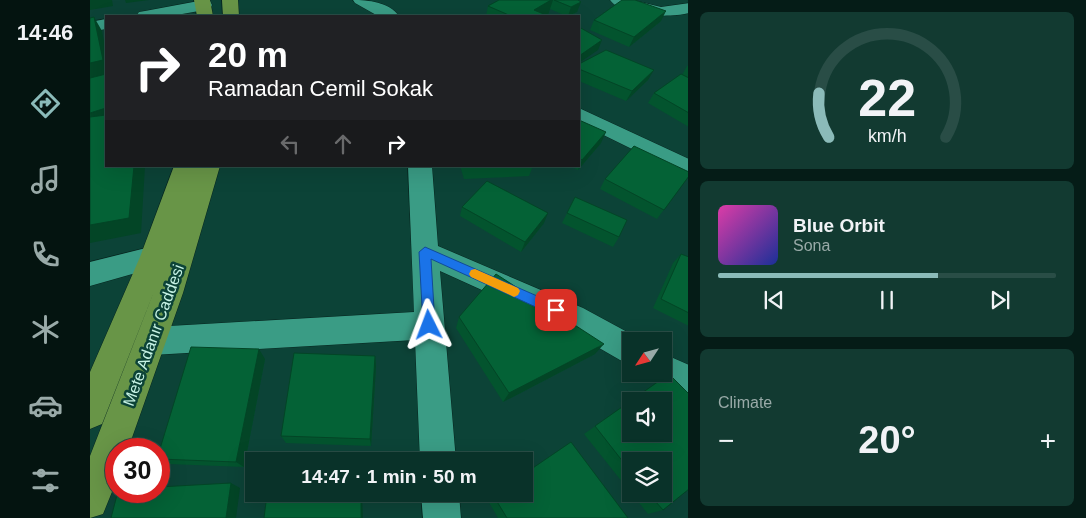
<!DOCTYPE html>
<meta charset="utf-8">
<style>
:root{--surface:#093229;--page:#123a31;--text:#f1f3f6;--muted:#99aaa8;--line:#294d46;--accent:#8bbbb9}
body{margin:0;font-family:Arial,sans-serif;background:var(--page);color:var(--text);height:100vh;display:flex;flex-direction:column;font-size:19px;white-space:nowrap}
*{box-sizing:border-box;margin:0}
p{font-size:16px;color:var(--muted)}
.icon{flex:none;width:28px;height:28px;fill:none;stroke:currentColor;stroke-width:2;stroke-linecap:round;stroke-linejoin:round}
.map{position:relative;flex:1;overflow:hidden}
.panel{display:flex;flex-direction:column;gap:12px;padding:12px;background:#051c17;width:398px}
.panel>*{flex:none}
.hud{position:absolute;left:15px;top:15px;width:475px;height:152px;border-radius:0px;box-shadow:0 5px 20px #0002,0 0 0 1px var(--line);background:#202124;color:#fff;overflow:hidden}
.needle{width:32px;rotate:234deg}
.buttons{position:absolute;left:532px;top:332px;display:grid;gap:10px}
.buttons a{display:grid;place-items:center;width:50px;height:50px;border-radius:0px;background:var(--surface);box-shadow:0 5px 20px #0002,0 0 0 1px var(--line);font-size:25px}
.speed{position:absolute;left:15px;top:438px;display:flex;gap:10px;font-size:25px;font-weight:700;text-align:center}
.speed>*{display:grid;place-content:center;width:65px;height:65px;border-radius:50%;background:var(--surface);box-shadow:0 5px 20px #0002,0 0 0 1px var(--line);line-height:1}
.speed .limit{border:8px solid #d22;background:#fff;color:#111}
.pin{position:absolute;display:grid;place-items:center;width:42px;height:42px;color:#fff;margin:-21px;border-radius:10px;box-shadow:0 2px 8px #0006}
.me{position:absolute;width:55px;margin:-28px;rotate:357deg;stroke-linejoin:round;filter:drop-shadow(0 0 4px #0008)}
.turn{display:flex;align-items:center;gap:18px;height:105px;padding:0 20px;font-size:22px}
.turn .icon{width:65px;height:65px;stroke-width:2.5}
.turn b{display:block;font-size:35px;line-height:42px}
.lanes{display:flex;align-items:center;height:48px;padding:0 20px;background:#0003;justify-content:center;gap:25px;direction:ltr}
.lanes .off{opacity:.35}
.big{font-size:38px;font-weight:800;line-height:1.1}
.panel .card{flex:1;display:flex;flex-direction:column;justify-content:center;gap:8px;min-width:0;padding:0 18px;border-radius:8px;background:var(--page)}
.panel .dial{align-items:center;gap:0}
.dial svg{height:130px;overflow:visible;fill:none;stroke:var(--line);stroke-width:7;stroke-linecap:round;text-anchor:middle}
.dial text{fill:var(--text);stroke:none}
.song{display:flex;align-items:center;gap:15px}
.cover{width:60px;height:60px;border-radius:8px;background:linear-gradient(135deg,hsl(320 70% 55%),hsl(230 70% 35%))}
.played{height:5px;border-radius:2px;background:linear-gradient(90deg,var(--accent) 65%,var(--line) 65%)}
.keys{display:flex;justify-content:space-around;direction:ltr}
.heat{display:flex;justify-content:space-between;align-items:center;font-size:28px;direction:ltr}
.trip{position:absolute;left:155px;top:452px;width:288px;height:50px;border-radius:0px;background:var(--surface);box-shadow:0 5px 20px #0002,0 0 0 1px var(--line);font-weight:800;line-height:50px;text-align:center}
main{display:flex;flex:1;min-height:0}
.tab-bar{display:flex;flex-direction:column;width:90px;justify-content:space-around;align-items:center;background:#041410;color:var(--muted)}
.tab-bar .icon{width:35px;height:35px}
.tab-bar .active{color:var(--accent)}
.tab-bar b{font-size:22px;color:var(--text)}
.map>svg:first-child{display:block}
</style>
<main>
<nav class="tab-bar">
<b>14:46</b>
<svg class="icon active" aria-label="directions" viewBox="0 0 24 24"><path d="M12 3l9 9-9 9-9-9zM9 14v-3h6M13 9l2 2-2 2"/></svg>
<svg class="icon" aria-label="music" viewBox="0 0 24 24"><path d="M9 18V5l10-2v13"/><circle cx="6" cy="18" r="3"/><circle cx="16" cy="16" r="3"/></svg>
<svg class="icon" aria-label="phone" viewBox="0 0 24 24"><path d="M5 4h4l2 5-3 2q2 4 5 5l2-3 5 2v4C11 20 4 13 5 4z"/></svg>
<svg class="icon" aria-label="climate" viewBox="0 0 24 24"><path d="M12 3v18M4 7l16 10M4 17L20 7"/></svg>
<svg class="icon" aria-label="car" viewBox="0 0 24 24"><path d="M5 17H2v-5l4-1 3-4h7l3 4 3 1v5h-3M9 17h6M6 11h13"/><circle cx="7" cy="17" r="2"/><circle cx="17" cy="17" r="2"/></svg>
<svg class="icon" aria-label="filters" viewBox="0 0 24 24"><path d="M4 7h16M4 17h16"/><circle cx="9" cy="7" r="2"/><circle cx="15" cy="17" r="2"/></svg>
</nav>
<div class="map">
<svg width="599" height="518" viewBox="0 0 599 518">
<rect width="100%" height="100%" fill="#0c4337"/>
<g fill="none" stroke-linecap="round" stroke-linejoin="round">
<defs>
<path id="minor" d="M114,0L120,1L122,5L120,9L81,16H46L49,12L55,11Z
M520,0H542L571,7L599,3V13C580,18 532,17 520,0Z
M16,19V29L0,32V22Z
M318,166H342L348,246L493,308L552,340L553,341H541V365L530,360L471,326L350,271L366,461H330L325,340L62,355L51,351L46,341L51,331L62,327L324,312Z
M64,246L74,249L78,257L74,265L0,286V262Z
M574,354L599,365V399L563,380L560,374H574Z
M331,494H369L371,518H333Z"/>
<path id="tertiary" d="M263,0C278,0 299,2 309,16H288L265,3Z
M489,108L599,159V177L489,123Z"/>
<path id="primary" d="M104,0H120L123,16H107Z
M132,0H148L149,16H133Z
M84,166H130L93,293L38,449H26V482L13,514L0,518V456L65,289L12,424L0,429V372L50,257Z"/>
</defs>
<use href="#minor" stroke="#07261f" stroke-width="1"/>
<use href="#tertiary" stroke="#07261f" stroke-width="1"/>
<use href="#primary" stroke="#07261f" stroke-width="1"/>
<use href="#minor" fill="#3a9c85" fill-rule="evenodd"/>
<use href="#tertiary" fill="#3a9c85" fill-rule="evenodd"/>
<use href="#primary" fill="#689547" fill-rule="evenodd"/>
</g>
<path fill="#03542e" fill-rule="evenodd" d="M409,0H488L487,12L479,16H476L460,9L458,15L456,16H396L398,6Z
M504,20L571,21L539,47L500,30Z
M489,64L558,80L536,101L489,81Z
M599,65V127L558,103L564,93L592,75L597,66Z
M489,120L511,143L488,170L480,166H489Z
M370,166H443L439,176L374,179Z
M599,176L567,219L510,189L515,179Z
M485,197L529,237L523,247L472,223Z
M372,207L454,223L431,252L370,216Z
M591,254L599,257V326L563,308L583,263Z
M369,317L505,354L413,402L366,328Z
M285,356L286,366L281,446L196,443L191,436Z
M175,359L154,467L79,464L69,459V452Z
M579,374L599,394V489L573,510L558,514L542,494H574V461H541V493L494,434ZM541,401H574V434H541Z
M405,494L538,518H408L397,499Z"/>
<path fill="#034526" d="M0,0H22L23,6L0,10Z
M35,0H59L36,3Z
M461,0H463L458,15L456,16H442L444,10Z
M491,2L487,12L478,16L481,7Z
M576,11L571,21L539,47L544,37Z
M4,17L12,31L16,51V75L0,79V63Z
M512,40L508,50L489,63V56Z
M564,70L558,80L536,101L542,91Z
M16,108V125L0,118V113Z
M516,132L511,143L488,170L492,160Z
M44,166H55L51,233L0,243V225Z
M458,213L454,223L431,252L435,242Z
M514,344L505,354L413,402L419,393Z
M169,349L175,359L154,467L146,462Z
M285,356L286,366L281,446L280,439Z
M141,483L150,488L146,518H136Z
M271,494H272L273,518H271Z"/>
<path fill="#046236" stroke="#034526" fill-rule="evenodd" d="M409,0H461L444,10L456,15L455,16H421L398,6Z
M464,0H488L491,2L481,7Z
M532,0H545L576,11L544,37L504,20Z
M4,17L13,60L0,63V18Z
M489,27L512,40L489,56Z
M516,50L564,70L542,91L489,69V64Z
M16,74V108L0,113V78Z
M591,74L599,78V113L564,93Z
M16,115V166H44L39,218L0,225V117Z
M489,120L516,132L492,160L489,158Z
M544,146L599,172V176L574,210L515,179Z
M397,181L458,213L435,242L372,207Z
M485,197L537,220L529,237L477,213Z
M591,254L599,257V313L571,299Z
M406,274L514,344L419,393L369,317Z
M101,347L169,349L146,462L69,459V452Z
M204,353L285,356L280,439L191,436Z
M579,374L599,394V489L573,510L559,494H574V461H541V472L505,426ZM541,401H574V434H541Z
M481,442L538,518H417L403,495L405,494H434V474Z
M141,483L136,518H21L28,491H69V487Z
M177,494H271V518H174Z"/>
<path fill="#1a73e8" stroke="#114b97" d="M335,247L470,306L472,310L470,314L466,315L461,314L341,259L345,325L343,329L339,331L335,329L333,325L329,252Z"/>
<path fill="#f59e0b" d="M385,269L428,288L430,291L428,295L424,297L420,295L381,277L379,274L381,270Z"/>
<g text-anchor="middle" stroke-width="5" stroke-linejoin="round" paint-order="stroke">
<g font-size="16" fill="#c7f3e5" stroke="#0c4337">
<text transform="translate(63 335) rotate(-70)" y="6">Mete Adanır Caddesi</text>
</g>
</g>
</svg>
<div class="buttons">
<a><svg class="needle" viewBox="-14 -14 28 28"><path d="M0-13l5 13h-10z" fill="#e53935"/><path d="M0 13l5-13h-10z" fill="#99aaa8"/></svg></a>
<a><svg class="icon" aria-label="sound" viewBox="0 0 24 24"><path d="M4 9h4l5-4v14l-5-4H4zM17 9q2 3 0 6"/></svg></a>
<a><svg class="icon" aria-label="layers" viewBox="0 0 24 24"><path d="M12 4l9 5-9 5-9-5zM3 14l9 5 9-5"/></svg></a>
</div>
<div class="speed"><div class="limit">30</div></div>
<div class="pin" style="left:466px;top:310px;background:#d93025"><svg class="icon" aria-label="arrive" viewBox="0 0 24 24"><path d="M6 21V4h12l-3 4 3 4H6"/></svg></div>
<svg class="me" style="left:339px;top:325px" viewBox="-20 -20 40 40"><path d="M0-17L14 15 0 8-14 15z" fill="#1a73e8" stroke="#fff" stroke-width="4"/></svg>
<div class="trip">14:47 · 1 min · 50 m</div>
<div class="hud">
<div class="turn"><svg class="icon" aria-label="right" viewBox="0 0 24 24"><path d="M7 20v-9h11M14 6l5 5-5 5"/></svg><div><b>20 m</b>Ramadan Cemil Sokak</div></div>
<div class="lanes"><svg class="icon off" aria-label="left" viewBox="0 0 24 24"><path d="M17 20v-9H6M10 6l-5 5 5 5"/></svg><svg class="icon off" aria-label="ahead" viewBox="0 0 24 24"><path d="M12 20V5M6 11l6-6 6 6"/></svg><svg class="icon" aria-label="right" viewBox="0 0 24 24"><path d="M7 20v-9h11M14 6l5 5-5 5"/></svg></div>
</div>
</div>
<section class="panel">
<div class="card dial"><svg viewBox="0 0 100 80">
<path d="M14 69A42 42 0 1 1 86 69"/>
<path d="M14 69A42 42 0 0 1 8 42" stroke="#8bbbb9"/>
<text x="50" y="56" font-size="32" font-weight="700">22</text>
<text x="50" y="72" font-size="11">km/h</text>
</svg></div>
<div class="card">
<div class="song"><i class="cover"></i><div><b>Blue Orbit</b><p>Sona</p></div></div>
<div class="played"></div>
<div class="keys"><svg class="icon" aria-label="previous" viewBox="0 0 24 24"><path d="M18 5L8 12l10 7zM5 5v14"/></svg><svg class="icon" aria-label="pause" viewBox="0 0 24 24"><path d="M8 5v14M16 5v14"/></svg><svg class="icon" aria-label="next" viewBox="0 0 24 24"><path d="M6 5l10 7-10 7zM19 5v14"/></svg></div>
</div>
<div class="card"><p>Climate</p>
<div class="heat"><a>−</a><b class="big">20°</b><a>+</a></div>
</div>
</section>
</main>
